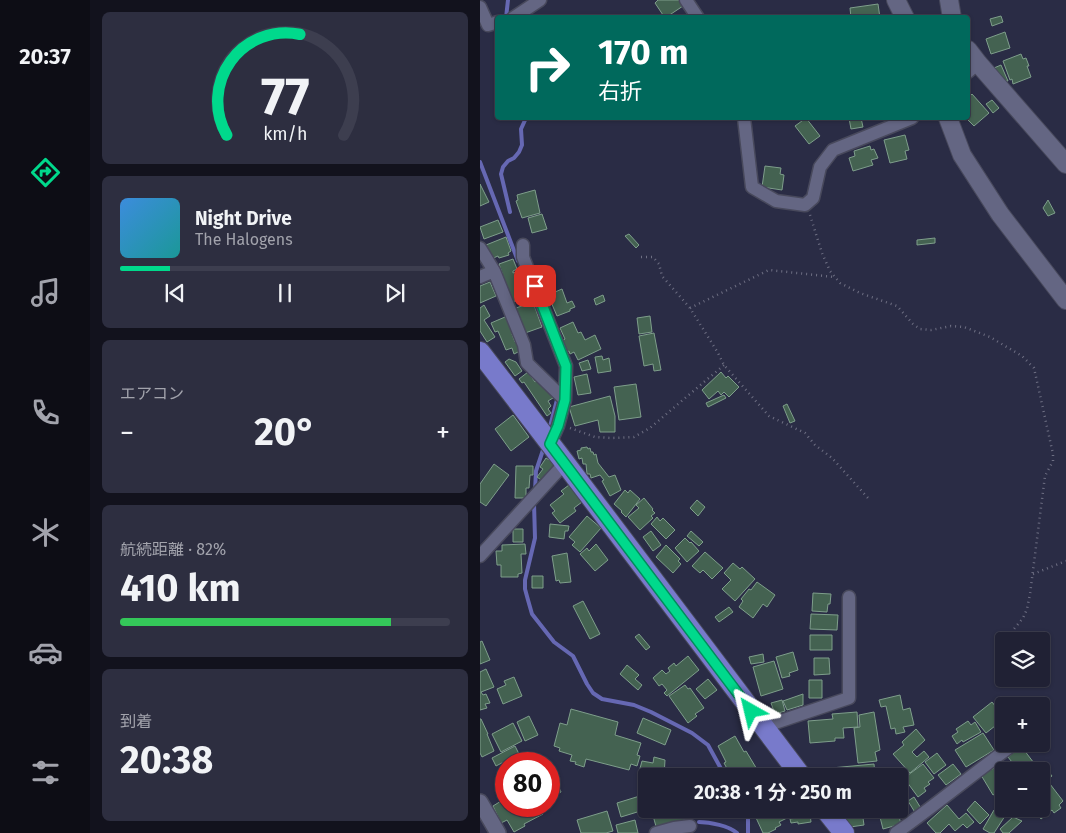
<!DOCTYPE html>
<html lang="ja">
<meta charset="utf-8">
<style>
:root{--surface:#202134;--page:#2d2e40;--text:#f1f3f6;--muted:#a2a3ac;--line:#3d3e4f;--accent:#00d98c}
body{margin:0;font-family:"Fira Sans","Noto Sans JP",sans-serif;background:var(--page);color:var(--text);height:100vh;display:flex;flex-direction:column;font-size:19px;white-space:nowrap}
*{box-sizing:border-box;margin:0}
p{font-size:16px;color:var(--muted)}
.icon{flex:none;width:28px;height:28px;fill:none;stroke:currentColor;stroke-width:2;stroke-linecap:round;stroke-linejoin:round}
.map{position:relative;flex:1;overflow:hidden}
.drawer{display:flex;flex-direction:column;gap:12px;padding:12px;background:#12121d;width:390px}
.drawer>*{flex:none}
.banner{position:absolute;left:15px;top:15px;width:475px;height:105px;border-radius:5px;box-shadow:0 1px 4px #0004,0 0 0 1px var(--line);background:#00695c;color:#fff;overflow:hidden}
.buttons{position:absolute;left:515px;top:632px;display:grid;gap:10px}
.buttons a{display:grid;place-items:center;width:55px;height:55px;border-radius:5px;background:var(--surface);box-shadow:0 1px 4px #0004,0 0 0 1px var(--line);font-size:25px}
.speed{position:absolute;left:15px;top:752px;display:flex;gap:10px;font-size:25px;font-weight:700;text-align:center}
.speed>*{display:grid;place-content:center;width:65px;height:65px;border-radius:50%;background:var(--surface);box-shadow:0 1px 4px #0004,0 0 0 1px var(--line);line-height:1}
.speed .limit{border:8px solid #d22;background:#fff;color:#111}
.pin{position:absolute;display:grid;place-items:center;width:42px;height:42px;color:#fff;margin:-21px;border-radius:10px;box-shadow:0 2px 8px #0006}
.me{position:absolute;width:55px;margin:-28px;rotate:323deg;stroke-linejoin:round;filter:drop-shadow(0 0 4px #0008)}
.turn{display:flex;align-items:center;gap:18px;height:105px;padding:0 20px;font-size:22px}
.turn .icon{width:65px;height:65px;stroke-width:2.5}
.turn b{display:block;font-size:35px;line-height:42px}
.big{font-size:38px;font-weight:700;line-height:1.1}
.drawer .widget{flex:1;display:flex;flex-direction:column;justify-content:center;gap:8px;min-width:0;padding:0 18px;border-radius:8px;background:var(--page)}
.drawer .dial{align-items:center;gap:0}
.dial svg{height:130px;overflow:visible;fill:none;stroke:var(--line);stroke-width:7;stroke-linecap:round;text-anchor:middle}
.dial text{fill:var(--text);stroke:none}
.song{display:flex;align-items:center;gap:15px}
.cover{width:60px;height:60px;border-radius:8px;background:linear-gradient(135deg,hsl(210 70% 55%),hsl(180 70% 35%))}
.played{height:5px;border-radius:2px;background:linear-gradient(90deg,var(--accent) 15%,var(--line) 15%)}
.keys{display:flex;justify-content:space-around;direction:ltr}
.heat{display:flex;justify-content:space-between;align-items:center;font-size:28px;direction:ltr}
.charge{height:8px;border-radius:4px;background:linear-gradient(90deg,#34c759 82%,var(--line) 0)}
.trip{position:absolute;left:158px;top:768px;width:270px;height:50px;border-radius:5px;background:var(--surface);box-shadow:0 1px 4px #0004,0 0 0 1px var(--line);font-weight:700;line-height:50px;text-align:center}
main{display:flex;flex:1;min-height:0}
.dock{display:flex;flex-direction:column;width:90px;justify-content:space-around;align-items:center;background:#0d0d15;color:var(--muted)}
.dock .icon{width:35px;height:35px}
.dock .selected{color:var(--accent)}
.dock b{font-size:22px;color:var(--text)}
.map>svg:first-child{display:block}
</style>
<main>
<nav class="dock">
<b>20:37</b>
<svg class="icon selected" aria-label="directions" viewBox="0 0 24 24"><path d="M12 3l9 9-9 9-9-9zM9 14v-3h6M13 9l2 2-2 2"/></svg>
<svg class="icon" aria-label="music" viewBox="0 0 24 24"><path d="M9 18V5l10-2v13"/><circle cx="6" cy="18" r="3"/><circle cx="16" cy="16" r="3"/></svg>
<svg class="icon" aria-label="phone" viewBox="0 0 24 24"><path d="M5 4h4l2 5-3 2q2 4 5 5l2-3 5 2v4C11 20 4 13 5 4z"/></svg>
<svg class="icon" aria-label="climate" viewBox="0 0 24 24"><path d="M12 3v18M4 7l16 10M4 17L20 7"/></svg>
<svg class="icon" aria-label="car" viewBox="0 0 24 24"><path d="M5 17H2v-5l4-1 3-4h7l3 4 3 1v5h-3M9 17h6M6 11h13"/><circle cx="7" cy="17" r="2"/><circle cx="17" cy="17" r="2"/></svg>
<svg class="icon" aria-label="filters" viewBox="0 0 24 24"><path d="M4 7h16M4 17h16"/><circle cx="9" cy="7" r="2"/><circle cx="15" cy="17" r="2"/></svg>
</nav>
<section class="drawer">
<div class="widget dial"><svg viewBox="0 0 100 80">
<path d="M14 69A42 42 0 1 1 86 69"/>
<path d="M14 69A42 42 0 0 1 59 7" stroke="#00d98c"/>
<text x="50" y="56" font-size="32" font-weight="700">77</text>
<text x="50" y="72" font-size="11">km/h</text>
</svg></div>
<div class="widget">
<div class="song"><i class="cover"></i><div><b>Night Drive</b><p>The Halogens</p></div></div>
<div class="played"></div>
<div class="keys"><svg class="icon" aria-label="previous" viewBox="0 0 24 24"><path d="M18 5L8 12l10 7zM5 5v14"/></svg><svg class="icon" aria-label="pause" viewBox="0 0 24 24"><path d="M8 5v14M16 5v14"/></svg><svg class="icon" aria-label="next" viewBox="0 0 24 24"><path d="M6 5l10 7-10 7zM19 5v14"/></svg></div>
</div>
<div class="widget"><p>エアコン</p>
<div class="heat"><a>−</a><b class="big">20°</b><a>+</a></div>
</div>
<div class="widget"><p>航続距離 · 82%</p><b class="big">410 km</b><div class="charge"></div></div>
<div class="widget"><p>到着</p><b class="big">20:38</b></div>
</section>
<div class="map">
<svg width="586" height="833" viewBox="0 0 586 833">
<rect width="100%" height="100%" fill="#2a2c45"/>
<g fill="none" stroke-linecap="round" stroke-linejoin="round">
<path stroke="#6668b3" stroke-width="4" d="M26,18L28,0
M0,162L38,261
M30,212L21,174L23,167L28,161L34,158L39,152L42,145L41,129L46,118
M69,430L78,396
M55,491L56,471L64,447
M54,503L55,538L45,580V589L48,600L52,614L74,642L93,656L107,684L113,693L122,699L154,705L171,712L212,733L228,745L245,776
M265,809L268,818V833
M219,822C230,822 249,826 257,833"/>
</g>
<path fill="#446251" stroke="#7e9e8b" d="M178,0H199L203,6L185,18L175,3Z
M398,4L400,18H371L370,8Z
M521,16L523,22L512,26L510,19Z
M525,32L530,48L511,54L506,39Z
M541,54L543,59L546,58L549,66H547L551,77L533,84L532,79L530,80L523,61Z
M521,65L528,81H523L514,68Z
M492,94L509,113L494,126L486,118H488V98Z
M512,100L519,108L513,113L506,104Z
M326,118L340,136L329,144L315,126Z
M369,118H381L383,127L371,129Z
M425,135L429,150L425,151L427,159L410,163L404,140Z
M390,146L391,150L394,149L398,158L391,160L393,165L373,171L369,158L375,156L374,151Z
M285,166L301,168L300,174L304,175L302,190L282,187Z
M0,184L9,202L0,206Z
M55,190L60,213L42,218L36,201L38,200L37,195Z
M568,200L575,213L568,216L563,208Z
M62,214L67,229L52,233L48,218Z
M18,220L23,232L4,239L0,227Z
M149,234L159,245L156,248L145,236Z
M26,237L31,251L28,253L29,255L19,258L18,256L11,259L6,245Z
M455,238V243L437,245V240Z
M33,259L37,269L33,271V273L41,270L43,278H42L48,296L30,303L20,274L22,273L19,264Z
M10,282L16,296L0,303V286Z
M82,289L87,303L92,301L95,307L90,309V311L77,316L68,295Z
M123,295L125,301L116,305L114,299Z
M53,302L62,327L45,333L36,308Z
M4,305L10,316L4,320L15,337L7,342L0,331V308Z
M170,316L172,332L159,334L157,318Z
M25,317L27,320L29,319L35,333L32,334L35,342L38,340L42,350L34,354L32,348L26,350L18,331L15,332L11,323Z
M93,322L98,333L101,332L105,340L115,335L121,349L98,360L94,352L90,354L89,351L87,352L82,341L85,339L80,328Z
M174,333L181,370L174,371L173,364L164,366L159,336Z
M122,356L123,360L129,358L131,371L118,373L115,357Z
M29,359L36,362L42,371L35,376L25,362Z
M108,360L111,369L102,371L99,363Z
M48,372L55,382L59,379L73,395L71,396L73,398L68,401L71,406L68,409L71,413L67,416L44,382L42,383L39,379Z
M241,372L246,378L248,376L259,387L249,397L244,392L241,395L238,391L229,399L222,390Z
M107,374L111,393L98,395L94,377Z
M156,384L161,417L139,420L134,387Z
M244,395L246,398L228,407L226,403Z
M130,396L135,416V432H120L118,420L95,426L89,407Z
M307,404L315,421L310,423L303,406Z
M33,415L49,437L31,451L15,429Z
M107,447L108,449L110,448L111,452H113L114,455L116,454L118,463L129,477L135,475L141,490L130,496L122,481L124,480L120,475L111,478L110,474H107L106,464H103L102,458L99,459L97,451L101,450V448Z
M66,458L76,464L64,482L57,477L63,469L60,467Z
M14,464L29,475L6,506L0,502V484Z
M36,466H53V475H50L49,488H46V498H35Z
M89,485L102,502L94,508L96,511L80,523L72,513L75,511L70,505L84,494L81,491Z
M145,490L148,493L150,490L160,499L146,517L141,512L142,511L134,504Z
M164,498L173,509L172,510L175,513L171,516L173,518L160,530L148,517L159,508L156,505Z
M217,500L225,507L218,516L210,508Z
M107,516L121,528L100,552L92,545L95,542L89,537Z
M177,517L180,521L183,518L195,530L186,539L171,524Z
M70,524L89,526L88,531H85L84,539L69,537Z
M33,529H43V542H33Z
M171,531L181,545L173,551L163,537Z
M211,531L223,542L219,546L207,536Z
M205,538L210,543L211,542L219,551L207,562L195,548Z
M45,544L46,554H41L42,573L38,574V577H21V565H17L16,551H22V545Z
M116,544L128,560L115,571L100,554L107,548L109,551Z
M186,545L200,559L198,561L201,564L193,573L176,557Z
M225,552L243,568L232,579L223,570L220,573L212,566Z
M87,553L91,582L80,583L79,580L76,581L72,556Z
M253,563L260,569L262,567L275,579L255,601L242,589L251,580L244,573Z
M52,576H63V588H52Z
M277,582L295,595L287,607L283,604L273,618L259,607L263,601L261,599L269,589L271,590Z
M333,593L351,594L350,604H348L347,612L332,611Z
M103,601L120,634L110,639L93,606Z
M249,607L253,612L239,622L235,617Z
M331,614L358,615L357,630L330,629Z
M159,634L170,647L166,650L155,637Z
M330,635H352V650H330Z
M2,641L10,660L0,664V642Z
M313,652L318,670L309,673L310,676L302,678L296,657Z
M283,654L284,662L271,664L269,657Z
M208,656L219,670L187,696L184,693L187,690L182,684L179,686L173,678L182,670L186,674L190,671L188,668L194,663L196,666Z
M334,658H349L350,674L334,675Z
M294,661L303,689L281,696L273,667Z
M147,665L159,675L155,679L162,685L158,690L140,674Z
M6,669L14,687L1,692L3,695L6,694L10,703L5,704L7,708L0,710V672Z
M34,677L42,696L23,704L17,689L26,685L24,681Z
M228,679L237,690L225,699L216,689Z
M329,680H342V698H329Z
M205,685L208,689L210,688L224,708L215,714L217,716L208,723L189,696Z
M323,694V705L307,710L303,701Z
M420,695L423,710L430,708L434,725L423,727L425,732L416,734L415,728L411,729L406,706L401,707L399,700Z
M302,700L305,711L295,714L291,703Z
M512,702L524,717V719L506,733L493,717Z
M91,709L138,722L135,735L161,743L157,755L160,756L157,766L151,764L149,770L106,759L104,767L95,764L96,762L90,761L92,755L79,751L80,748L74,746L80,723L87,725Z
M377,712L378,727L363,728L364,738H355V741L330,743L328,721L353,719L352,714Z
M394,712L400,750L395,752L397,761L378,763L374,728L380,727L379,715Z
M49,716L58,735L45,741L37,722Z
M163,718L191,730L185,745L157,733Z
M0,719H1L8,734H7L14,751L2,757L0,753Z
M488,721L491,725L495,722L501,732L483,742L482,740L477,744L472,736L478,732L476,729Z
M33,723L42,741L21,752L12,734Z
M436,729L445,740L432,752L437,757L444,751L449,757L430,773L413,754L424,745L422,742Z
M503,733L514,750L486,767L475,750Z
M255,736L264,752L266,751L281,776H251L244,763L246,762L238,746Z
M35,746L39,754L16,766L12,758Z
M538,749L541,752L544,750L557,767L559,766L565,774L568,771L572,776L561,785V771H539L528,757Z
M457,753L466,765L454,774L445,762Z
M43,754L45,759L48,758L51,764H26V768L24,764Z
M174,757L185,760L184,776H176L159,772L162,761L173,763Z
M394,764L395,775H392V776H352L351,768Z
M443,764L454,778L448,782L450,784L444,788L446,791L438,797L424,778Z
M473,764L481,774L466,785L458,775Z
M518,766L523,775L521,776L524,781V789L513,795L501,775Z
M74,776L81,792L71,796L72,798L69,800V778Z
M570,784L583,801L579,805L581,808L574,813L572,810L561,819L553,809H561V791Z
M163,795L167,809L141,817L137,803Z
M434,797L442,810L436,814L428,801Z
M26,798V806H33L35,810L43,806H59L63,814L44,824L45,826L34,832L27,820L21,823L13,806Z
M495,801L509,815L500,824L487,810Z
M467,805L479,819L486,813L494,822L487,828L483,824L475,831L469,824L460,833H456L447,823Z
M183,809H187L188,810L194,809L200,811V814L205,812L207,817L204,818L205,823L177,830L172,812Z
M217,809H251V815H247V817H217Z
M272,809H308L311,816L299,822L301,825L295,828L296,829L288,833H283Z
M362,809H392L394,817L383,818L384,825L370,827L363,819Z
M398,809H417L421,824L403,829Z
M514,810L525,816L514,833H510L503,829Z
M127,811L133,831L126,833H101L97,820Z
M328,813V814H330L331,822L318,824V822L311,823L310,819L317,818L318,814Z
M533,817L542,821L529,833H523L520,829Z
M155,820L158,833H138L136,825Z"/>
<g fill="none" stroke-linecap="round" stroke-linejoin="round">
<defs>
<path id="minor" d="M206,0L218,18
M0,7L8,25L18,22
M33,18L60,0
M488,72L498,63
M264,118L272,187L296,201L325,205L333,198L340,167L353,150L432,118
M43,245V257L86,366L85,400L78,426L70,444
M0,248L14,271L44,345L47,363L85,400
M0,277L14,271
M0,556L85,463
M283,727L369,698V597
M176,833L194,828L210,826
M416,833C456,805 494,773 534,744"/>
<path id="tertiary" d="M0,802L18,833"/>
<path id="secondary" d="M416,0L425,18
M469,0L472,18
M488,50L498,63L586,164
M468,118L482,155L520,214L586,300"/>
<path id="trunk" d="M0,352L85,463L321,776
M345,809L364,833"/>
</defs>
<use href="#minor" stroke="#48495c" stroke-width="15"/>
<use href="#tertiary" stroke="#48495c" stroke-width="18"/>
<use href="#secondary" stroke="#48495c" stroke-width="20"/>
<use href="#trunk" stroke="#48495c" stroke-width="22"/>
<path stroke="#6e6f83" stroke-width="2.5" stroke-dasharray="1 4" stroke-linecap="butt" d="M330,215L342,253L350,271L360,283L380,293L417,306L433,324L440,329L451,330L471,326L484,327L510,337L542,356L554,368L573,454V461L565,476L550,594L547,609L543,618L529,635
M161,257H173L179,264L182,276L210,308L238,353L244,365L289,416L325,433L335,445L352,458L388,498
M210,308L289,270L354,277
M90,428L115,437L131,438L154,437L170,428L244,365
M553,574L586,561"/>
<use href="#minor" stroke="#646683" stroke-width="12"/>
<use href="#tertiary" stroke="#646683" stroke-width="15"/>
<use href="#secondary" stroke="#646683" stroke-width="18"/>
<use href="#trunk" stroke="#787acb" stroke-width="20"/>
</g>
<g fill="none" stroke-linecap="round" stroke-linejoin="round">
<defs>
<path id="route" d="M55,286L86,366L85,400L78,426L70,444L271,711"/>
</defs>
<use href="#route" stroke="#008d5b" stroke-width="12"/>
<use href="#route" stroke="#00d98c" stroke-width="9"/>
</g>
</svg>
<div class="buttons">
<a><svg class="icon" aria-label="layers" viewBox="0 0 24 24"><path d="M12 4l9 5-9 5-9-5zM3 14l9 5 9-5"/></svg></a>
<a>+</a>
<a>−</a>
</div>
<div class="speed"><div class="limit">80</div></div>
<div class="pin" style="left:55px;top:286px;background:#d93025"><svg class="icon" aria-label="arrive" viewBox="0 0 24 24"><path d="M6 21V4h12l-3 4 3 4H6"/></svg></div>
<svg class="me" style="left:271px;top:711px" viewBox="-20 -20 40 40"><path d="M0-17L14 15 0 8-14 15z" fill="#00d98c" stroke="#fff" stroke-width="4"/></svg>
<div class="trip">20:38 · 1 分 · 250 m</div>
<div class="banner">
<div class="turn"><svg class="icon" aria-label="right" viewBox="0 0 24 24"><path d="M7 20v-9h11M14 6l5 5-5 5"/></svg><div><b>170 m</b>右折</div></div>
</div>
</div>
</main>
